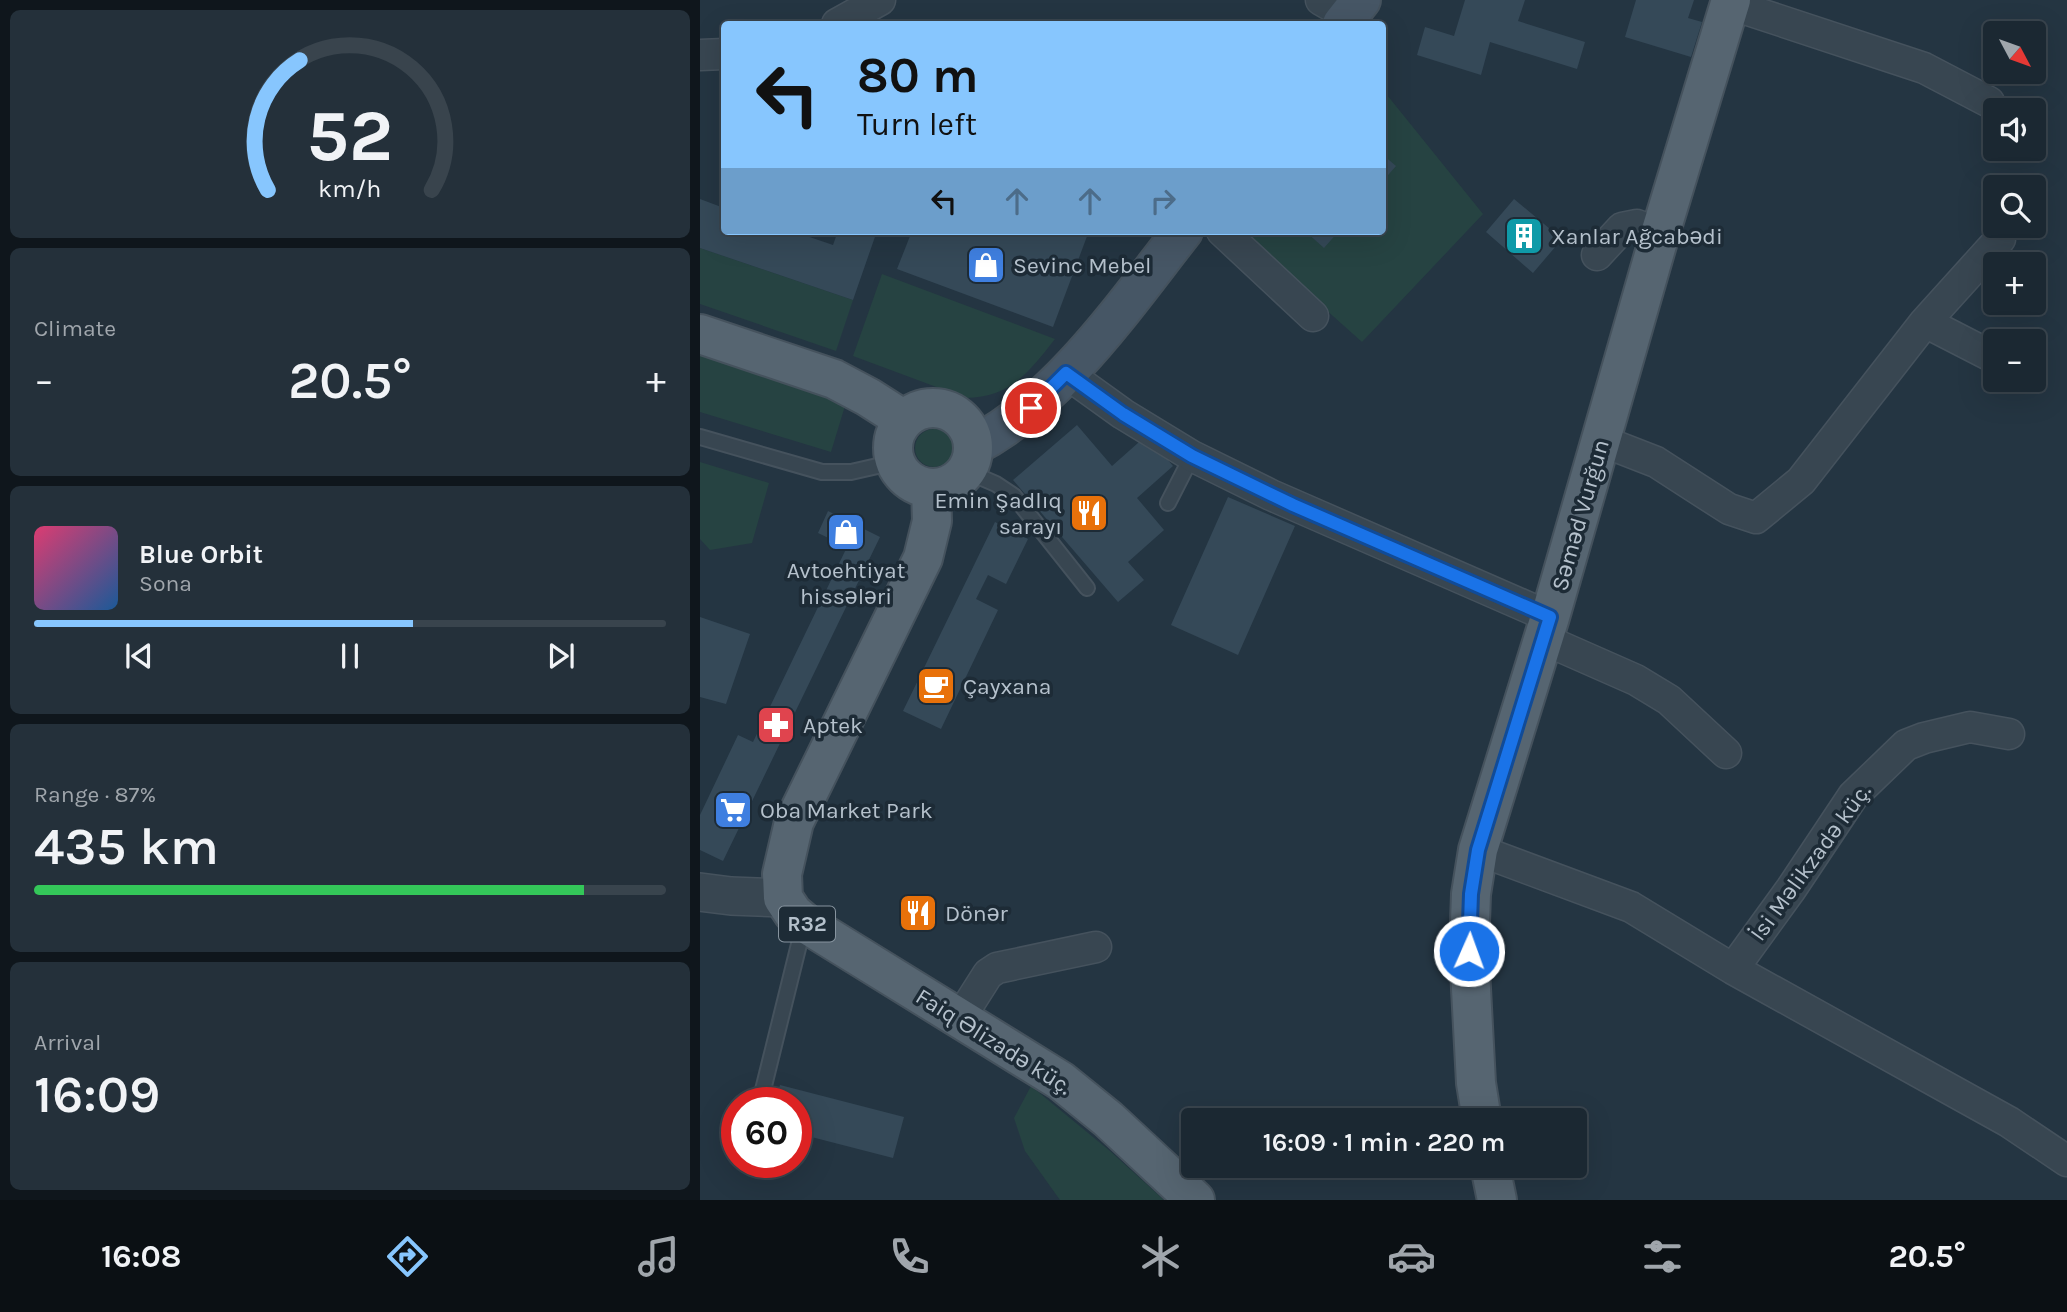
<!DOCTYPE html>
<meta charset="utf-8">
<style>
:root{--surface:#1b2832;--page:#24303a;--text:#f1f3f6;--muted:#a0a6ac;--line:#39444d;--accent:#87c6fe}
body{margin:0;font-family:Karla,sans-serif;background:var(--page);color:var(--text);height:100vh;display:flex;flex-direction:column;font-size:26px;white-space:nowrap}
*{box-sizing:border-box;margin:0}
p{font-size:23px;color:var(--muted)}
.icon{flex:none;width:38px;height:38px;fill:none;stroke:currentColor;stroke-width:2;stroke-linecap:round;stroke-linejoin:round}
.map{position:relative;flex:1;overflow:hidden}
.side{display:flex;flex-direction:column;gap:10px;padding:10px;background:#0f161c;width:700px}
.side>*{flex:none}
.banner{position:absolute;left:21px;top:21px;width:665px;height:214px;border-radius:7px;box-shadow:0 7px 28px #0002,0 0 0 2px var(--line);background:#87c6fe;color:#111;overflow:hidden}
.needle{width:46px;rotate:131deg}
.controls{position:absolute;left:1283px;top:21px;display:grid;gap:14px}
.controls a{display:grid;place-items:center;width:63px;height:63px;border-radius:7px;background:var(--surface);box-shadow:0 7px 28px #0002,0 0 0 2px var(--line);font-size:35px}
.speed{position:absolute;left:21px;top:1087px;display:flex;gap:14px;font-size:35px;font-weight:700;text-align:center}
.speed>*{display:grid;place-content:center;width:91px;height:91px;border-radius:50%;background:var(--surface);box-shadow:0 7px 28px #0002,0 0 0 2px var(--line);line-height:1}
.speed .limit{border:10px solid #d22;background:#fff;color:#111}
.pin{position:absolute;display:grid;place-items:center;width:60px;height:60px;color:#fff;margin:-30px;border:4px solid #fff;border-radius:50%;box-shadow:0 2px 7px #0007}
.me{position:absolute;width:77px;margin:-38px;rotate:2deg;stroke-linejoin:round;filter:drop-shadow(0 0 5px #0008)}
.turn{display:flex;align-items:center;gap:24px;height:147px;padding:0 21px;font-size:32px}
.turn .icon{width:91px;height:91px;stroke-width:2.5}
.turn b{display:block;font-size:49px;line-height:60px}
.lanes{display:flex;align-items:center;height:66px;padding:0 21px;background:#0003;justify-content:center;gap:35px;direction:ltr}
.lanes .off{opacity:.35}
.big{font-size:52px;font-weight:600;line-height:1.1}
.side .card{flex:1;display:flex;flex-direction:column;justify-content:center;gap:10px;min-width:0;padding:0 24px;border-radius:10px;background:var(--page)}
.side .dial{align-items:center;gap:0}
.dial svg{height:182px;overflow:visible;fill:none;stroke:var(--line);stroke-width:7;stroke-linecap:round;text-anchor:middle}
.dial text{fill:var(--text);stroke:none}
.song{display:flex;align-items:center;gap:21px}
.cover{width:84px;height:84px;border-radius:10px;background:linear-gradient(135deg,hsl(340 70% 55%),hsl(210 70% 35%))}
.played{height:7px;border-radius:4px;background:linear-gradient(90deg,var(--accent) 60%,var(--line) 60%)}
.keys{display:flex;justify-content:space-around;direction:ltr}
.heat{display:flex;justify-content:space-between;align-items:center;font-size:38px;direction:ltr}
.charge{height:10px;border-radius:5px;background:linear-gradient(90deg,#34c759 87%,var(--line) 0)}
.trip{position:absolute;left:481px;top:1108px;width:406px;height:70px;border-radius:7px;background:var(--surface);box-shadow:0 7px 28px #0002,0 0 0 2px var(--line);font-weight:600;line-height:70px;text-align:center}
.dock{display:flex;height:112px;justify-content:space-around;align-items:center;background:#0b1014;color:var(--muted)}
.dock .icon{width:49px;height:49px}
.dock .on{color:var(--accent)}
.dock b{font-size:32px;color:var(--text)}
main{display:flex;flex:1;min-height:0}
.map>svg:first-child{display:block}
</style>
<main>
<section class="side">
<div class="card dial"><svg viewBox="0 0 100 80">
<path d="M14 69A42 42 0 1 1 86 69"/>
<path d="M14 69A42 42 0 0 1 28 12" stroke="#87c6fe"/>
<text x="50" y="56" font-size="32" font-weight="700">52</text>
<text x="50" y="72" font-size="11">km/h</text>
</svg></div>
<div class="card"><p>Climate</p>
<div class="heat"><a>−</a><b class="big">20.5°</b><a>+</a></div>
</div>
<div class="card">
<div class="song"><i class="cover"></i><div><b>Blue Orbit</b><p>Sona</p></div></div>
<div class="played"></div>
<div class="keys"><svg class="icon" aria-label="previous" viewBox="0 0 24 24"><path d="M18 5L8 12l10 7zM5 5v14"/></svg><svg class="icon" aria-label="pause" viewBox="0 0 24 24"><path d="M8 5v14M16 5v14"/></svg><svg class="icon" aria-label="next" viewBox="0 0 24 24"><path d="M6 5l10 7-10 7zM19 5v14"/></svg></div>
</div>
<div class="card"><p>Range · 87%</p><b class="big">435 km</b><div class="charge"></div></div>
<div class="card"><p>Arrival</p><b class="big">16:09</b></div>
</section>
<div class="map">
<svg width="1367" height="1200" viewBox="0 0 1367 1200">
<rect width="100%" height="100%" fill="#243542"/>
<path fill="#264342" d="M683,90L783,214L662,342L538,231H682Z
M0,248L153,300L136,351L0,304Z
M182,274L355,339C329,372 311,397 266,398L153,356Z
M0,350L148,396L131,452L0,412Z
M215 448a19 19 0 1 1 38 0a19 19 0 1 1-38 0Z
M0,462L69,483L52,543L10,550L0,539Z
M331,1086L410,1151L464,1200H360L325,1151L314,1118Z"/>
<path fill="#354958" d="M765,0H825L818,21L885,42L877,69L790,42L781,75L717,55L725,27L754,36Z
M936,0H994L988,18L1002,22L991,57L925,37Z
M682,154L696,166L682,182Z
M0,199L24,208V231H92L133,245L138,231H177L153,300L0,248Z
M814,199L862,239L833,273L786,232Z
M212,231H389L353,327L197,269Z
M605,231H639L624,248Z
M377,425L412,466L447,435L473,466L437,498L464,530L428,562L444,580L418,602L313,480Z
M528,497L595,526L538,655L471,625Z
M128,511L180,537L23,861L0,850V815L38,735L53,742L147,547L118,533Z
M295,522L328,539L306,584L288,575L276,599L298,610L241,729L203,711Z
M0,617L50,634L26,704L0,697Z
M80,1085L204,1117L193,1158L96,1133V1102H75Z"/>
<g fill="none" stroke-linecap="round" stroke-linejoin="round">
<defs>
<path id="service" d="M0,437L122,472H151L195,462
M266,471L296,484L314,496L387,588
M468,503L492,456
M60,1102L104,924"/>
<path id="minor" d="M621,0L649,16
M1030,4L1224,68L1289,102
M137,24L180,0
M0,55L24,54
M522,231L613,316
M897,255L922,228L937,225L960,234
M1225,322L1295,358
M366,373L423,414L492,456L571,495L850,617
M902,441L956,462L1029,509L1056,518L1101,481L1225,322L1300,239
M843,639L936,680L969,700L1026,753
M778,850L931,907L1033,969L1309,1122L1367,1161
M1033,969L1091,889L1153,796L1206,745L1224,738L1270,727L1309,734
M260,1018L288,974L297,968L396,947"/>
<path id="tertiary" d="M0,892L31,896L83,898"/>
<path id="secondary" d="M642,24L661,0
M273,446C359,402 424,306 483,231"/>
<path id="primary" d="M0,334L134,379L168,397L204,420
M193 448a40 40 0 1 1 80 0a40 40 0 1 1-80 0Z
M231,488L232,521L223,558L94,822L82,874L83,898L93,913L105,923L361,1081L408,1119L495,1200
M782,1120L776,1083L769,951L771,894L778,850L850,617L960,234L1031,0
M790,1166L797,1200"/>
</defs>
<use href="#service" stroke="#45525d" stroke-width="18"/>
<use href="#minor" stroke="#45525d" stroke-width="33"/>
<use href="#tertiary" stroke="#45525d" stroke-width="40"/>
<use href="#secondary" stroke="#45525d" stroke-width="42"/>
<use href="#primary" stroke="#45525d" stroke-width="42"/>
<use href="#service" stroke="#384651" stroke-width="14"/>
<use href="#minor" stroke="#384651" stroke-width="30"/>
<use href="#tertiary" stroke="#384651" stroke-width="37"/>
<use href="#secondary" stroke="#465665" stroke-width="38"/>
<use href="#primary" stroke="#566571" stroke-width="38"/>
</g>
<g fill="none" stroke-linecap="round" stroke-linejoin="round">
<defs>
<path id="route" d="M331,408L366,373L423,414L492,456L593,505L850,617L778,850L771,894L769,951"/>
</defs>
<use href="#route" stroke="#114b97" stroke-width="18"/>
<use href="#route" stroke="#1a73e8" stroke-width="12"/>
</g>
<defs>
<symbol id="building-square" viewBox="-11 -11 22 22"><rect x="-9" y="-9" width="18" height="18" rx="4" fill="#0f9aa8" stroke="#1d2b36"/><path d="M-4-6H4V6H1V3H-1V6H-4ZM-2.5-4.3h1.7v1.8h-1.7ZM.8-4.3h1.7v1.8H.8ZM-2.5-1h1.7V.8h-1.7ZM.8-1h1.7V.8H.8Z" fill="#fff"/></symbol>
<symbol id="shop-square" viewBox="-11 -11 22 22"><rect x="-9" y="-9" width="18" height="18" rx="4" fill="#3f7fe0" stroke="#1d2b36"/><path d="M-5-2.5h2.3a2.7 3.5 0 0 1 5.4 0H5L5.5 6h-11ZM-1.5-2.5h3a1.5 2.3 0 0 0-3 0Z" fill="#fff"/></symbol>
<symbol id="restaurant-square" viewBox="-11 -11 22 22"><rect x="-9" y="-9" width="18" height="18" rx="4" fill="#e8710a" stroke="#1d2b36"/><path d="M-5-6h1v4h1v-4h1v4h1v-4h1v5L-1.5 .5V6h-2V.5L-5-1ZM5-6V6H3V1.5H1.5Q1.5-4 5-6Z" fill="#fff"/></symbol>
<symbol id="cafe-square" viewBox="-11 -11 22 22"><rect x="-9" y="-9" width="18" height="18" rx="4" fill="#e8710a" stroke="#1d2b36"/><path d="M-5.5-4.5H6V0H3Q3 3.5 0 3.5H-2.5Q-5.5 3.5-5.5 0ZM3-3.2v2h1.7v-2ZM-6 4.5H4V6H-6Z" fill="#fff"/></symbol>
<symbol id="pharmacy-square" viewBox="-11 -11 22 22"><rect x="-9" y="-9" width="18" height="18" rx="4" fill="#e0444e" stroke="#1d2b36"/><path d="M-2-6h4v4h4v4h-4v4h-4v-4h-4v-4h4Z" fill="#fff"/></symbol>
<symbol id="supermarket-square" viewBox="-11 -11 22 22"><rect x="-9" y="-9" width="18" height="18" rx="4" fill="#3f7fe0" stroke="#1d2b36"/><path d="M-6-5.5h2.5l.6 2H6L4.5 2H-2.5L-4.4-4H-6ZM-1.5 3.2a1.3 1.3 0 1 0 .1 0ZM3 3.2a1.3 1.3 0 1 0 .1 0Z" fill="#fff"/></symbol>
</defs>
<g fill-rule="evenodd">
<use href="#building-square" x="802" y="214" width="44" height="44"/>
<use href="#shop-square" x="264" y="243" width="44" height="44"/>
<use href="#restaurant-square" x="367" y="491" width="44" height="44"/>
<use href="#shop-square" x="124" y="510" width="44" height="44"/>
<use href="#cafe-square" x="214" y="664" width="44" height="44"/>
<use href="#pharmacy-square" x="54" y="703" width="44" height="44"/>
<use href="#supermarket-square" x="11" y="788" width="44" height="44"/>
<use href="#restaurant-square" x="196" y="891" width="44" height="44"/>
</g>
<g text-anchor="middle" stroke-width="7" stroke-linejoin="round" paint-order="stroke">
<rect fill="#1d2b36" stroke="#87949f" stroke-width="2" x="79" y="906.5" width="56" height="35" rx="5"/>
<g font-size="21" font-weight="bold" fill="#b5c1cc">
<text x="107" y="931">R32</text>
</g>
<g font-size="23" fill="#b5c1cc" stroke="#1d2b36" text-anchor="start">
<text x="851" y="244">Xanlar Ağcabədi</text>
<text x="313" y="273">Sevinc Mebel</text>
<text x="362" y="508" text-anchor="end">Emin Şadlıq<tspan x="362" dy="26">sarayı</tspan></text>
<text x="146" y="578" text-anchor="middle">Avtoehtiyat<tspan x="146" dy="26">hissələri</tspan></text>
<text x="263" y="694">Çayxana</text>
<text x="103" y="733">Aptek</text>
<text x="60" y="818">Oba Market Park</text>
<text x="245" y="921">Dönər</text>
</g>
<g font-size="23" fill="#b5c1cc" stroke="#1d2b36">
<text transform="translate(880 515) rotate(-74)" y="8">Səməd Vurğun</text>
<text transform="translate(1110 862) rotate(-54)" y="8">İsi Məlikzadə küç.</text>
<text transform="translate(294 1041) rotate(32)" y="8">Faiq Əlizadə küç.</text>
</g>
</g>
</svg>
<div class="controls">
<a><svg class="needle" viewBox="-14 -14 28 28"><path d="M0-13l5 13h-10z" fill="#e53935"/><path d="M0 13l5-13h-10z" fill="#a0a6ac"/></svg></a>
<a><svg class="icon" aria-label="sound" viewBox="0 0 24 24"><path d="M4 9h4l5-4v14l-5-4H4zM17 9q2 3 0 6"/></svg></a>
<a><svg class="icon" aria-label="search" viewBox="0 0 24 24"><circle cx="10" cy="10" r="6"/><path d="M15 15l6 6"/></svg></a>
<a>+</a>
<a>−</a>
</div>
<div class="speed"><div class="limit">60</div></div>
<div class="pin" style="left:331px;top:408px;background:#d93025"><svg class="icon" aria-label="arrive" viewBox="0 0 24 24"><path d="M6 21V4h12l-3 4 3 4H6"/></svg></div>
<svg class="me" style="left:769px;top:951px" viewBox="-20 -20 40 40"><circle r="17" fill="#1a73e8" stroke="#fff" stroke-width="3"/><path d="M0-11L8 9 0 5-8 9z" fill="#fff"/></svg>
<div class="trip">16:09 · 1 min · 220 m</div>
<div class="banner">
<div class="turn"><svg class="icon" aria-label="left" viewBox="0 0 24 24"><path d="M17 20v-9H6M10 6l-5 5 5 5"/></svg><div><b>80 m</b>Turn left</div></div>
<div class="lanes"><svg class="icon" aria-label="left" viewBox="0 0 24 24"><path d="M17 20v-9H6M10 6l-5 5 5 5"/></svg><svg class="icon off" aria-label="ahead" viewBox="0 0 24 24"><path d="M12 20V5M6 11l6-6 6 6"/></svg><svg class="icon off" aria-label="ahead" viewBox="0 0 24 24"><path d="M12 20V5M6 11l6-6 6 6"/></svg><svg class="icon off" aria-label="right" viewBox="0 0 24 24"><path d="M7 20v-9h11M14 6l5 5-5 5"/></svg></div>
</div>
</div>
</main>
<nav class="dock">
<b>16:08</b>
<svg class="icon on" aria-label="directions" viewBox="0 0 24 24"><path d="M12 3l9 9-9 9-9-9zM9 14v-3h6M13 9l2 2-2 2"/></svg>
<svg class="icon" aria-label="music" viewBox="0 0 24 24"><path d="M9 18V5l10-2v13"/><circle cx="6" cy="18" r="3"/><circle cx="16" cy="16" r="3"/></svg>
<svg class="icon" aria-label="phone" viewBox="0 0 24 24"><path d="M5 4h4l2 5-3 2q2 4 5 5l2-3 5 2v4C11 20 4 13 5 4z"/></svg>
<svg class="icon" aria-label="climate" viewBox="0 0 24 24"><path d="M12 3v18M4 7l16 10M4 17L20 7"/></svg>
<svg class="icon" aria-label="car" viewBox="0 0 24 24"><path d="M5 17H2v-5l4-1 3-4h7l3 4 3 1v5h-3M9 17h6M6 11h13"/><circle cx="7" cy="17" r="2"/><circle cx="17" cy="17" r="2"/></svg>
<svg class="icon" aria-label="filters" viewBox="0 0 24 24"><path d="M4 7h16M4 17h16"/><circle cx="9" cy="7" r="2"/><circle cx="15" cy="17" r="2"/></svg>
<b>20.5°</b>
</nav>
